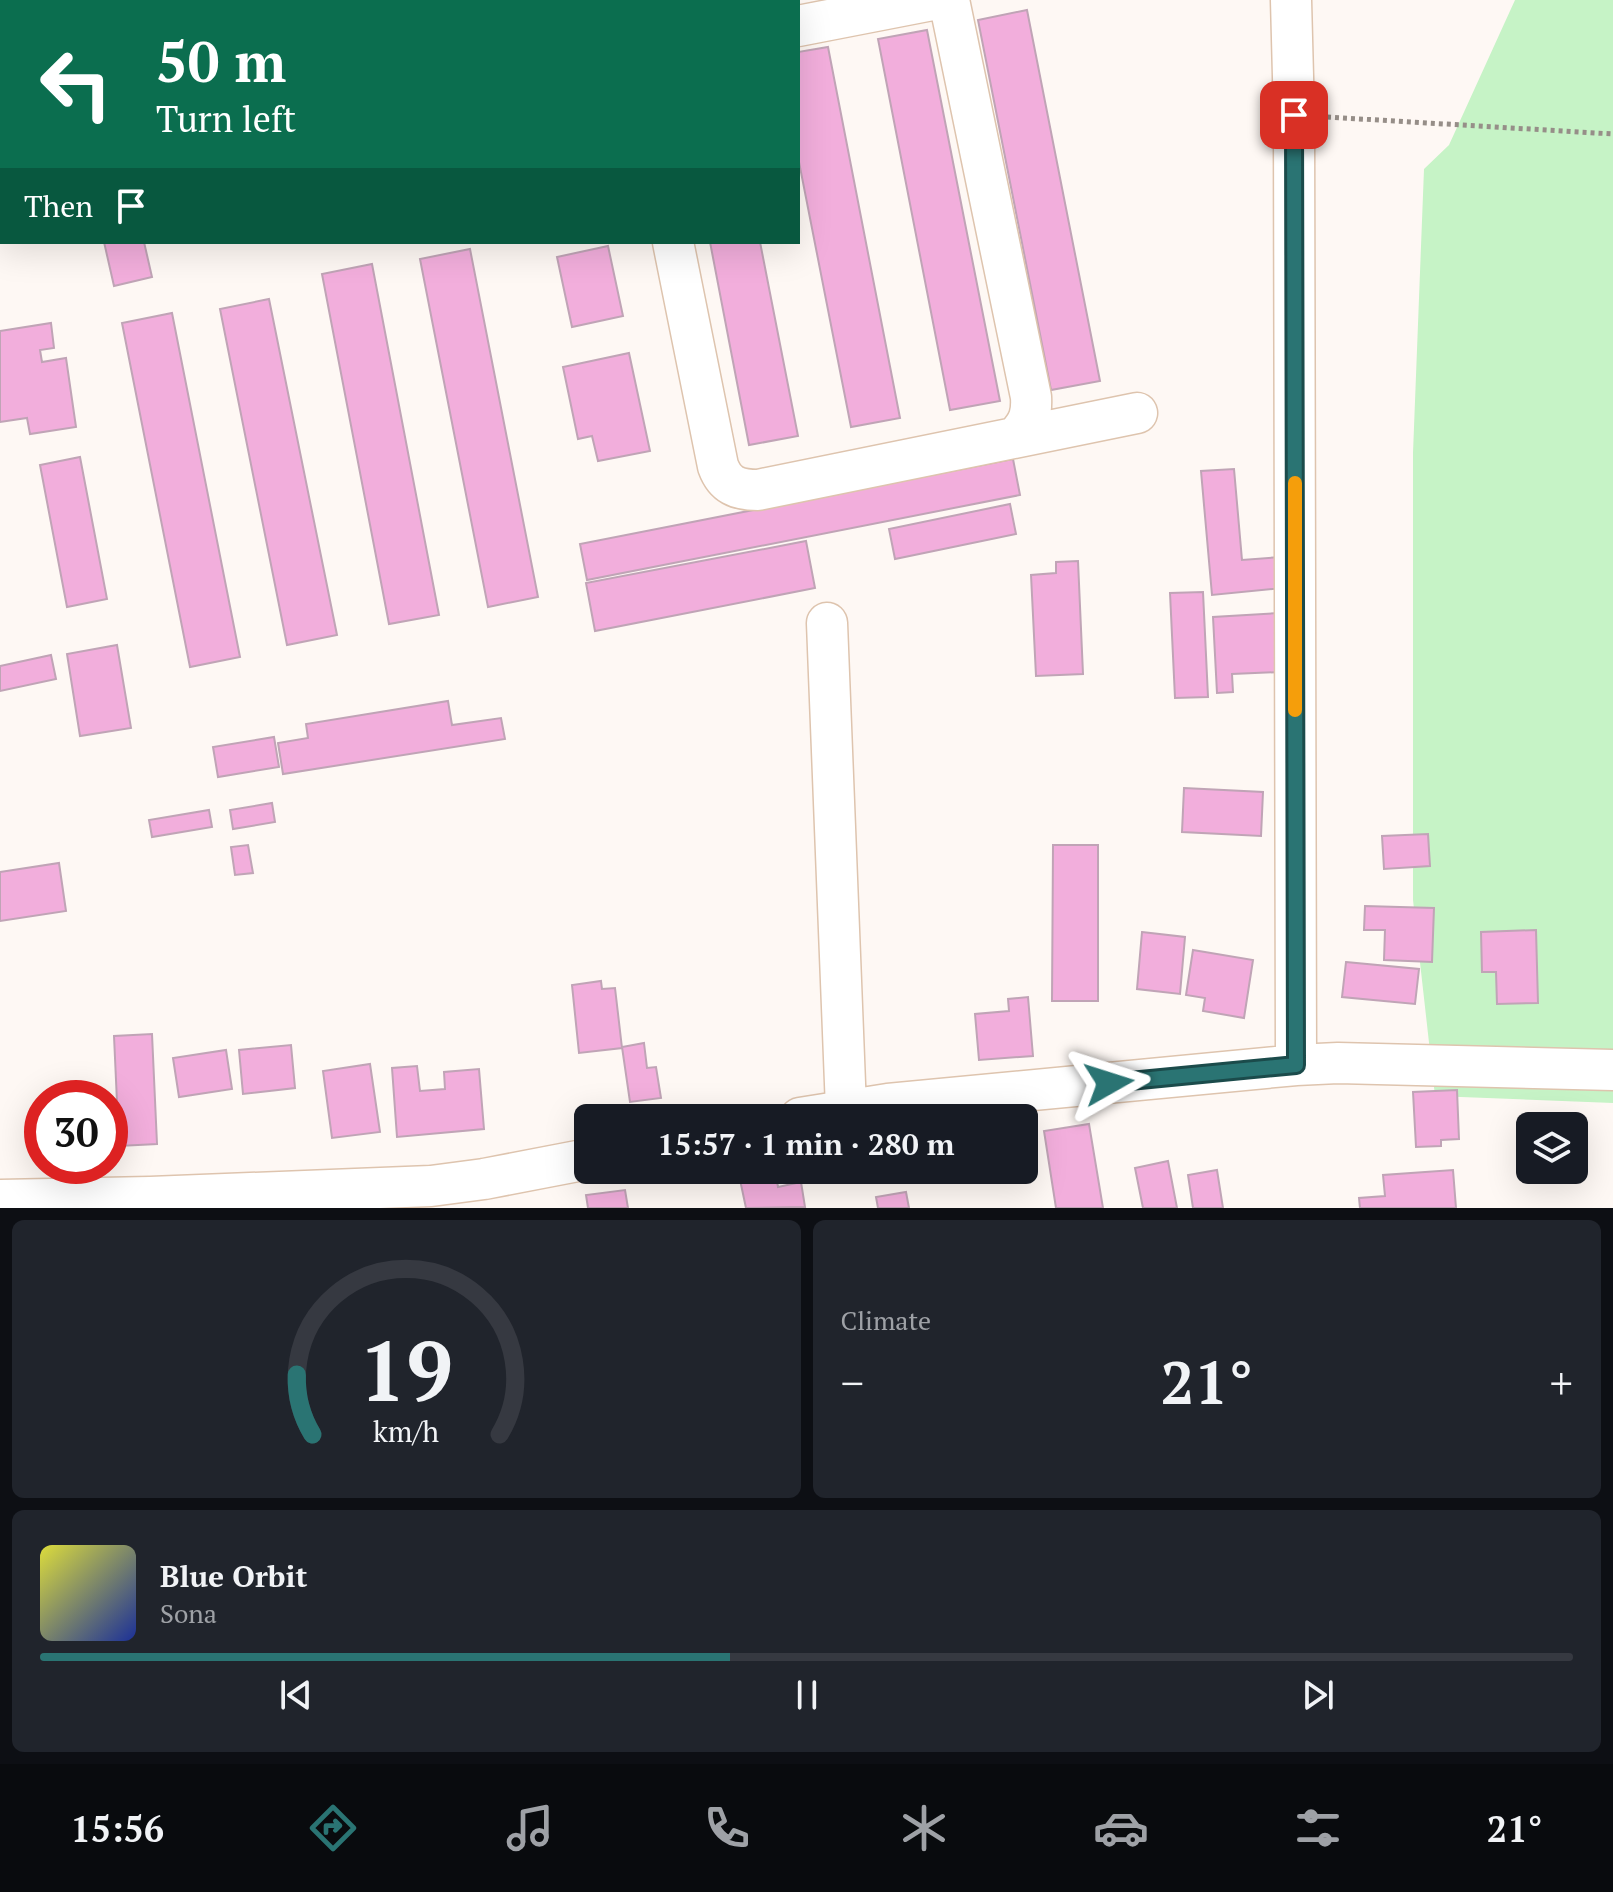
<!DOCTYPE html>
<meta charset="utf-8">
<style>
:root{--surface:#171b24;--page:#20242c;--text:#f1f3f6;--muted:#9ea1a6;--line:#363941;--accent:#2a7473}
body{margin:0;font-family:"PT Serif",serif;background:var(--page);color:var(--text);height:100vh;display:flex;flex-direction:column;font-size:30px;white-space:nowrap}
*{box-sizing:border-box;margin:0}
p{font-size:26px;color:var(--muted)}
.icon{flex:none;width:44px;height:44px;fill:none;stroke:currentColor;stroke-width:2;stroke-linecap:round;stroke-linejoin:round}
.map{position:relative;height:1208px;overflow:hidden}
.side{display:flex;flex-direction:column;gap:12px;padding:12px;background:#0d0f14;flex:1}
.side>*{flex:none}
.banner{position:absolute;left:0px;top:0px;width:800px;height:244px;box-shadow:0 8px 32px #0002;background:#0b6e4f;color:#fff;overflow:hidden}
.controls{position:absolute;left:1516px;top:1112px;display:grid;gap:16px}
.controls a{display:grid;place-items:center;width:72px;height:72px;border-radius:12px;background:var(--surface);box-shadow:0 8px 32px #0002;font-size:40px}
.speed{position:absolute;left:24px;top:1080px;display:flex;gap:16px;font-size:40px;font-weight:700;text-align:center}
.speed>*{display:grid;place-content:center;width:104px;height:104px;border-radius:50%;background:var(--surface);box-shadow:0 8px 32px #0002;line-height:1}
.speed .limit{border:12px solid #d22;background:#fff;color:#111}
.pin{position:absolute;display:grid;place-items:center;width:68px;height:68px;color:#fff;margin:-34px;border-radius:16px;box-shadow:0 4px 12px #0006}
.me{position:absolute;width:88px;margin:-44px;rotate:84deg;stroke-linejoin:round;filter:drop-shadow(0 0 6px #0008)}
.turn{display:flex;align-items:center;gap:28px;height:168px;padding:0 24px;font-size:36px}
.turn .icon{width:104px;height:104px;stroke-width:2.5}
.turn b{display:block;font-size:56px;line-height:68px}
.then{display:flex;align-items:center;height:76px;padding:0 24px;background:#0003;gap:16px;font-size:30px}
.big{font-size:60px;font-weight:600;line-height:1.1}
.side .tile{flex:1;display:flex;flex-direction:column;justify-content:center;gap:12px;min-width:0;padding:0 28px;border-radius:12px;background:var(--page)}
.side .dial{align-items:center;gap:0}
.dial svg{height:208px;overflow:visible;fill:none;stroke:var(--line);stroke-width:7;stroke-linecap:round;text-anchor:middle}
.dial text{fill:var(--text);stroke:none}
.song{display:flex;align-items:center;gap:24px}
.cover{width:96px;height:96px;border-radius:12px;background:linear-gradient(135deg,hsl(60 70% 55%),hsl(230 70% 35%))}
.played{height:8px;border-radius:4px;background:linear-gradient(90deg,var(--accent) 45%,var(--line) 45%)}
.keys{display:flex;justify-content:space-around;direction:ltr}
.heat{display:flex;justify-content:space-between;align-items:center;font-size:44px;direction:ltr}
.side .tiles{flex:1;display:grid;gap:12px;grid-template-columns:1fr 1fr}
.tile:last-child{grid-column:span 2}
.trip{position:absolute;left:574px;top:1104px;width:464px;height:80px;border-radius:12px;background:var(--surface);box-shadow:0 8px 32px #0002;font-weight:600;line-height:80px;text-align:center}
.menu{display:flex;height:128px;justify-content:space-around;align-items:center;background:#090b0e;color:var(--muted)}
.menu .icon{width:56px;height:56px}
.menu .on{color:var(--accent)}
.menu b{font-size:36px;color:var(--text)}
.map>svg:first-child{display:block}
</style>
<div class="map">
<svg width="1613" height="1208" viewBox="0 0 1613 1208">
<rect width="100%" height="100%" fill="#fef8f4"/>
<path fill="#c6f3c6" d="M1515,0H1613V1103L1435,1096L1413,900V453L1424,169L1449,145Z"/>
<path fill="#f2aedc" stroke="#c0a4b6" stroke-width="2" d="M1027,10L1100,381L1051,390L978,20Z
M927,30L1000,401L950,410L878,39Z
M828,47L900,418L851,427L798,157V52Z
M104,242H144L152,277L114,286Z
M710,242H760L798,436L749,445Z
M608,246L623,316L572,327L557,257Z
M470,249L538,597L488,607L420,259Z
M372,264L439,615L389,624L322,274Z
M269,299L337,635L287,645L220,309Z
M172,313L240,657L190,667L122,323Z
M51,323L54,348L40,350L42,362L66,358L76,427L30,434L27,418L0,422V331Z
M629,353L650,451L598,461L592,436L578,439L563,367Z
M80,457L107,599L67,607L40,465Z
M1013,459L1020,495L587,580L580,544Z
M1234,469L1242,560L1280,557L1283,588L1212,595L1201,471Z
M1010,504L1016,534L895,559L889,529Z
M806,541L815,588L595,631L586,583Z
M1078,561L1083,674L1036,676L1031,575L1056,573V562Z
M1203,592L1208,697L1175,698L1170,593Z
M1279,613L1281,672L1232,674L1233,692L1217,693L1213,617Z
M117,645L131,728L80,736L67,654Z
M51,655L56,679L0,691V666Z
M448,701L452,725L501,718L505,739L283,774L278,743L308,738L306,724Z
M274,737L279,767L218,777L213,747Z
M1184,788L1263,792L1261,836L1182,832Z
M272,803L275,822L233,829L230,810Z
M209,810L212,827L152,837L149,820Z
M1428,834L1430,866L1384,869L1382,836Z
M248,845L253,873L235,875L231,847Z
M1053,845H1098V1001H1052Z
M59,863L66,911L0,921V872Z
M1365,906L1434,908L1432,962L1384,960L1385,930H1364Z
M1536,930L1538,1003L1497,1004L1496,972H1482L1481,932Z
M1142,932L1185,937L1180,994L1137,989Z
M1193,950L1253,960L1244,1018L1203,1011L1205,998L1186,995Z
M1346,962L1419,969L1415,1004L1342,997Z
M601,981L602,989L615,988L622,1048L579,1053L572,985Z
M1028,997L1033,1056L979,1060L975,1014L1009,1011L1008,999Z
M152,1034L157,1144L119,1146L114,1036Z
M644,1043L647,1068L656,1067L661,1098L630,1102L622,1047Z
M291,1045L295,1088L243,1094L239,1050Z
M226,1050L232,1089L179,1097L173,1058Z
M370,1064L380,1132L332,1138L323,1071Z
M417,1066L420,1091L445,1089L444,1072L479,1069L484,1129L397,1137L392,1068Z
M1457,1090L1459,1139L1441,1140V1146L1416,1147L1413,1092Z
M1089,1124L1103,1208H1056L1044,1131Z
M1168,1161L1177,1208H1143L1135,1168Z
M764,1170H775L778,1187L801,1182L805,1207L746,1208L739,1175Z
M1217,1170L1223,1208H1193L1188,1175Z
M1453,1170L1456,1208H1360L1359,1198L1385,1196L1383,1175Z
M625,1190L628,1208H588L586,1195Z
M906,1192L909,1208H878L876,1197Z"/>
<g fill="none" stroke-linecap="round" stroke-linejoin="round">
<defs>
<path id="minor" d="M949,0L1031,397C1032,414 1029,423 1017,436
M1291,0L1294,115L1296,1065
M621,2L631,0
M798,26L932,0
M0,183H2
M673,242L718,466C725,485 737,490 758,490L1137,413
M827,623L846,1109
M800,1118L888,1104L1296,1065L1338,1063L1613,1070
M0,1200L150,1197L431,1186L484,1179L588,1159"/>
</defs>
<use href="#minor" stroke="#dec4ae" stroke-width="43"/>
<path stroke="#968e88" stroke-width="5" stroke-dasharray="4 4" stroke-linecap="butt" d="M1327,117L1613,134"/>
<use href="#minor" stroke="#fff" stroke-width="40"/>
</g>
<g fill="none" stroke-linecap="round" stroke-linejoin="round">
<defs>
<path id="route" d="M1109,1083L1296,1065L1294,115"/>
</defs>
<use href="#route" stroke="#1b4b4b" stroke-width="20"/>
<use href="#route" stroke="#2a7473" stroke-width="14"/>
<path stroke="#f59e0b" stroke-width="14" d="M1295,483V710"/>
</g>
</svg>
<div class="controls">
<a><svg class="icon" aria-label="layers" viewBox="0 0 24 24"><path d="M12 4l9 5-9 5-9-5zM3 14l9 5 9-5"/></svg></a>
</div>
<div class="speed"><div class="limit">30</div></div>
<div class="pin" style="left:1294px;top:115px;background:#d93025"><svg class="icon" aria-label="arrive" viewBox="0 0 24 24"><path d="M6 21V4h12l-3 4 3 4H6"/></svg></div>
<svg class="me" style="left:1109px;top:1083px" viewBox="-20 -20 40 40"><path d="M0-17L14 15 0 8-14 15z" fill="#2a7473" stroke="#fff" stroke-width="4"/></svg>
<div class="trip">15:57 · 1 min · 280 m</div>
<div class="banner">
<div class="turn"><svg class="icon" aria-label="left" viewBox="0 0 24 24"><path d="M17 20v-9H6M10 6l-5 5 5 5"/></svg><div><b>50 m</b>Turn left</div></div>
<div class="then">Then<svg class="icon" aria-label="arrive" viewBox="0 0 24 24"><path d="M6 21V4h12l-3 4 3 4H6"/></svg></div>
</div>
</div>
<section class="side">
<div class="tiles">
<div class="tile dial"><svg viewBox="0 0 100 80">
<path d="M14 69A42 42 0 1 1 86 69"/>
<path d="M14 69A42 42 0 0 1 8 46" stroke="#2a7473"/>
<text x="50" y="56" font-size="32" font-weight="700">19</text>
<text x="50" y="72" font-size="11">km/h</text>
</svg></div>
<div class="tile"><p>Climate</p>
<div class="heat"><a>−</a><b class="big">21°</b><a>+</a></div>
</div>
<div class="tile">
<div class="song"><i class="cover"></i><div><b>Blue Orbit</b><p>Sona</p></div></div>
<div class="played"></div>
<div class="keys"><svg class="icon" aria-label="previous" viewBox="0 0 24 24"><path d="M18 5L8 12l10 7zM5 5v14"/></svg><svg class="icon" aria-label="pause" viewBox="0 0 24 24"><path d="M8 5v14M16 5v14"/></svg><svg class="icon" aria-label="next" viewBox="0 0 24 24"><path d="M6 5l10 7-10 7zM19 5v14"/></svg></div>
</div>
</div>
</section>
<nav class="menu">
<b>15:56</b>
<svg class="icon on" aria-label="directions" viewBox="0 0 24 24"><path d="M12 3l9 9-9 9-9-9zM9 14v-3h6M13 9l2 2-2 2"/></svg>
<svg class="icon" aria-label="music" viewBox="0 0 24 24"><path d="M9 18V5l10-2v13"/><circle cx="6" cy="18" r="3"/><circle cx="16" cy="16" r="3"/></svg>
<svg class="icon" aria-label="phone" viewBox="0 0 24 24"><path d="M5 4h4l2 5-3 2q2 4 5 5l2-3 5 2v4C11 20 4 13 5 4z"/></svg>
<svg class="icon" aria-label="climate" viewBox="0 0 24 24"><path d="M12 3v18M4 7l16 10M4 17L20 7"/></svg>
<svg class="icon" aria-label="car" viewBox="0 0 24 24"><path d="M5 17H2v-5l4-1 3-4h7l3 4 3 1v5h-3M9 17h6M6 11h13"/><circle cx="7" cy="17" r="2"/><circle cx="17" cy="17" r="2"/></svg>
<svg class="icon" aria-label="filters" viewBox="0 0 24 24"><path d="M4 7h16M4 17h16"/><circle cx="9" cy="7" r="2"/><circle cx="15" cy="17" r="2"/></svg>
<b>21°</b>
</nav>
